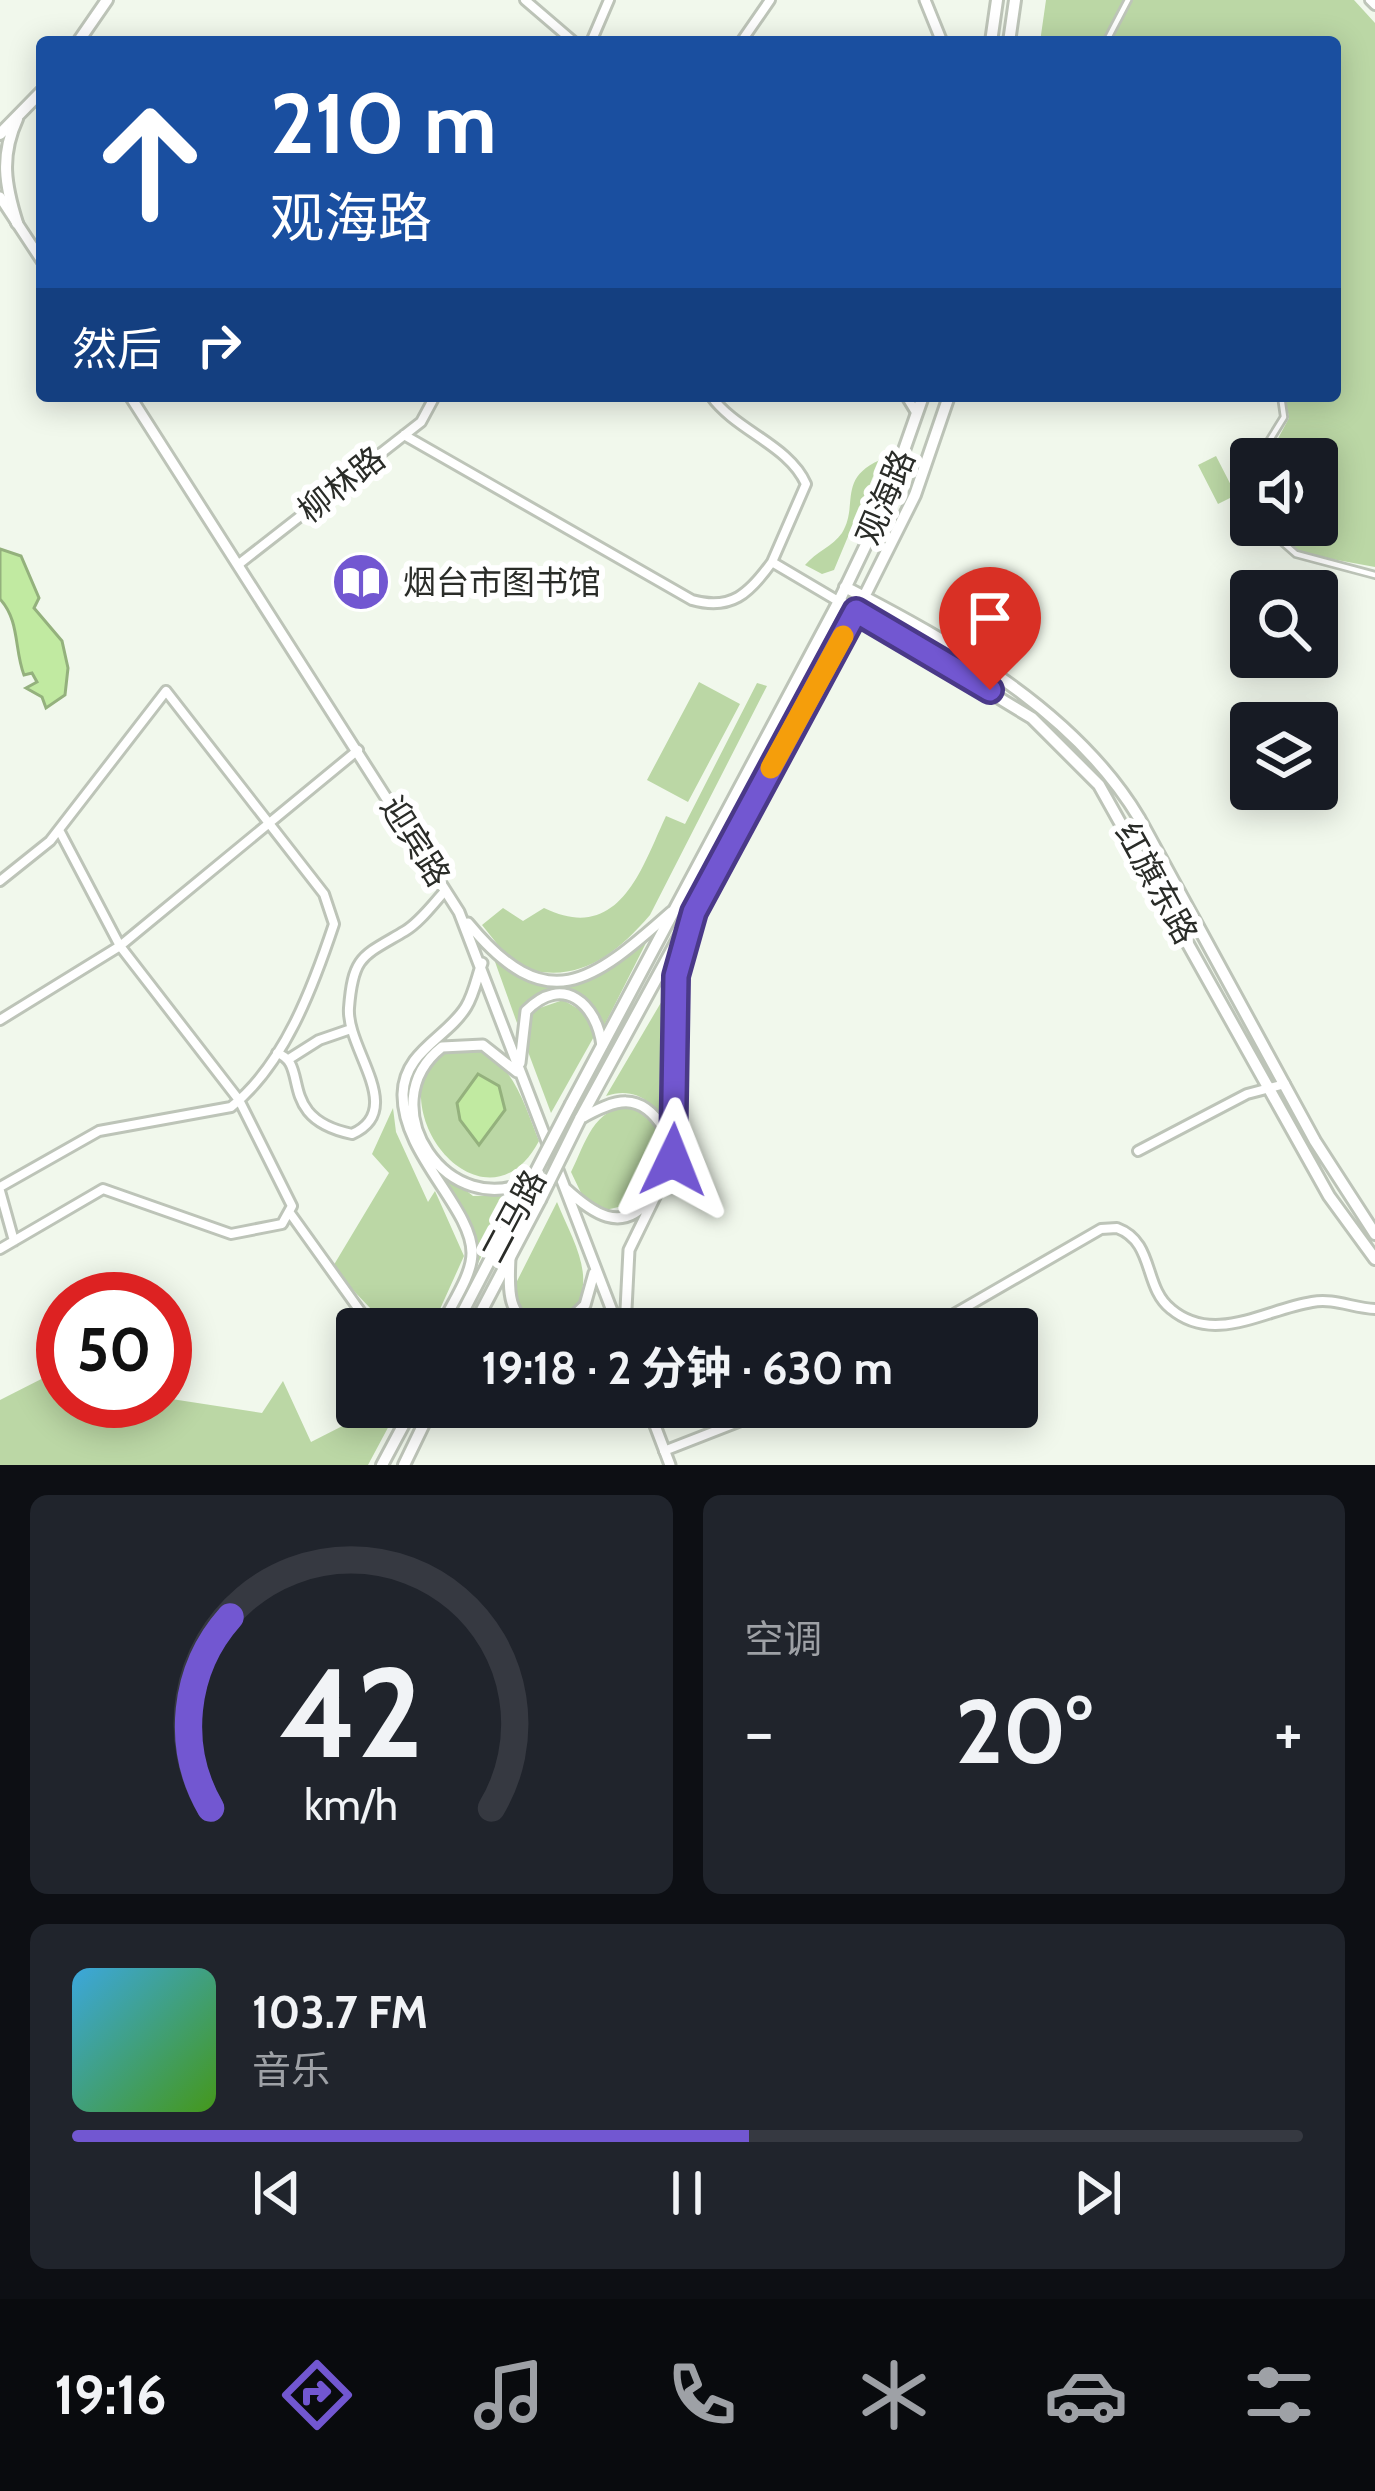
<!DOCTYPE html>
<html lang="zh">
<meta charset="utf-8">
<style>
:root{--surface:#171b24;--page:#20242c;--text:#f1f3f6;--muted:#9ea1a6;--line:#363941;--accent:#7257d1}
body{margin:0;font-family:Cabin,"Noto Sans SC",sans-serif;background:var(--page);color:var(--text);height:100vh;display:flex;flex-direction:column;font-size:45px;white-space:nowrap}
*{box-sizing:border-box;margin:0}
p{font-size:39px;color:var(--muted)}
.icon{flex:none;width:66px;height:66px;fill:none;stroke:currentColor;stroke-width:2;stroke-linecap:round;stroke-linejoin:round}
.map{position:relative;height:1465px;overflow:hidden}
.panel{display:flex;flex-direction:column;gap:30px;padding:30px;background:#0d0f14;flex:1}
.panel>*{flex:none}
.guide{position:absolute;left:36px;top:36px;width:1305px;height:366px;border-radius:12px;box-shadow:0 6px 30px #0003;background:#1a4fa0;color:#fff;overflow:hidden}
.buttons{position:absolute;left:1230px;top:438px;display:grid;gap:24px}
.buttons a{display:grid;place-items:center;width:108px;height:108px;border-radius:12px;background:var(--surface);box-shadow:0 6px 30px #0003;font-size:60px}
.speed{position:absolute;left:36px;top:1272px;display:flex;gap:24px;font-size:60px;font-weight:700;text-align:center}
.speed>*{display:grid;place-content:center;width:156px;height:156px;border-radius:50%;background:var(--surface);box-shadow:0 6px 30px #0003;line-height:1}
.speed .limit{border:18px solid #d22;background:#fff;color:#111}
.pin{position:absolute;display:grid;place-items:center;width:102px;height:102px;color:#fff;margin:-123px -51px;border-radius:50% 50% 50% 0;rotate:-45deg;box-shadow:0 0 12px #0007}
.pin .icon{rotate:45deg}
.me{position:absolute;width:132px;margin:-66px;rotate:2deg;stroke-linejoin:round;filter:drop-shadow(0 0 9px #0008)}
.turn{display:flex;align-items:center;gap:42px;height:252px;padding:0 36px;font-size:54px}
.turn .icon{width:156px;height:156px;stroke-width:2.5}
.turn b{display:block;font-size:84px;line-height:102px}
.then{display:flex;align-items:center;height:114px;padding:0 36px;background:#0003;gap:24px;font-size:45px}
.big{font-size:90px;font-weight:700;line-height:1.1}
.panel .card{flex:1;display:flex;flex-direction:column;justify-content:center;gap:18px;min-width:0;padding:0 42px;border-radius:18px;background:var(--page)}
.panel .dial{align-items:center;gap:0}
.dial svg{height:312px;overflow:visible;fill:none;stroke:var(--line);stroke-width:7;stroke-linecap:round;text-anchor:middle}
.dial text{fill:var(--text);stroke:none}
.song{display:flex;align-items:center;gap:36px}
.cover{width:144px;height:144px;border-radius:18px;background:linear-gradient(135deg,hsl(200 70% 55%),hsl(100 70% 35%))}
.played{height:12px;border-radius:6px;background:linear-gradient(90deg,var(--accent) 55%,var(--line) 55%)}
.keys{display:flex;justify-content:space-around;direction:ltr}
.heat{display:flex;justify-content:space-between;align-items:center;font-size:66px;direction:ltr}
.panel .tiles{flex:1;display:grid;gap:30px;grid-template-columns:1fr 1fr}
.card:last-child{grid-column:span 2}
.trip{position:absolute;left:336px;top:1308px;width:702px;height:120px;border-radius:12px;background:var(--surface);box-shadow:0 6px 30px #0003;font-weight:700;line-height:120px;text-align:center}
.dock{display:flex;height:192px;justify-content:space-around;align-items:center;background:#090b0e;color:var(--muted)}
.dock .icon{width:84px;height:84px}
.dock .selected{color:var(--accent)}
.dock b{font-size:54px;color:var(--text)}
.map>svg:first-child{display:block}
</style>
<div class="map">
<svg width="1375" height="1465" viewBox="0 0 1375 1465">
<rect width="100%" height="100%" fill="#f1f8ec"/>
<path fill="#bbd7a5" d="M1046,0H1354L1375,23V567L1299,553L1268,525H1317V459H1267L1289,418L1285,396H1335V42H1040Z
M1216,456L1236,495L1218,504L1198,465Z
M880,460L834,570L822,574L805,565C816,552 833,546 842,533C859,505 837,479 880,460Z
M699,682L740,704L688,802L647,780Z
M757,683L767,686L650,915C612,959 573,987 514,965L482,925L503,908L523,921L544,908C620,945 642,867 666,816L685,824Z
M647,941L604,1026C592,990 561,981 530,1000L517,1023L494,959C545,1003 602,980 647,941Z
M666,994L667,1127C655,1102 635,1086 606,1096Z
M563,1000L589,1015L596,1033L551,1113L524,1041L534,1010Z
M474,1048C514,1062 524,1105 539,1141C492,1230 398,1137 426,1067L450,1049Z
M633,1107L655,1125L657,1168L636,1203L601,1211L583,1197L571,1172C586,1142 594,1105 633,1107Z
M393,1108L396,1132L428,1202L435,1191L464,1256L431,1329H390L332,1268L389,1173L372,1154Z
M428,1160L473,1196L513,1195L476,1267L473,1235Z
M557,1202C574,1244 602,1284 565,1321L545,1325L526,1318L513,1289Z
M63,1368V1401L165,1398L262,1413L283,1381L311,1442L366,1414L364,1407H399L368,1465H0V1400Z"/>
<path fill="#c1eaa1" stroke="#94b17d" stroke-width="3" d="M0,549L21,556L39,598L34,608L62,641L68,668L65,695L46,708L42,697L26,688L37,682L32,673L24,675C14,649 20,621 0,599Z
M478,1074L499,1086L505,1110L479,1145L460,1120L457,1103Z"/>
<g fill="none" stroke-linecap="round" stroke-linejoin="round">
<defs>
<path id="pedestrian" d="M1106,42L1128,0
M1258,459L1284,417L1281,396
M1251,474V508
M1263,525L1296,554L1375,575"/>
<path id="minor" d="M525,0L574,42
M1370,0L1375,5
M591,42L609,0
M741,42L770,0
M711,396C736,431 789,445 806,484L772,562
M906,396L917,414
M404,435L692,600C731,611 749,594 772,562L838,601
M239,564L421,422L435,396
M0,881L50,841L166,691L324,894L334,924C313,987 284,1065 231,1107L99,1131L0,1187
M0,1020L120,946L358,750
M277,1053C311,1064 275,1118 352,1134C407,1110 346,1049 349,1008C353,955 363,956 405,931C420,922 433,904 445,891
M289,1059L319,1040L351,1029
M1138,1151L1247,1094L1285,1084
M0,1191L14,1241
M290,1213L373,1329
M0,1249L103,1189L231,1234L282,1224L292,1206L239,1100L120,946L59,830
M928,1329L1101,1229L1117,1228C1155,1242 1143,1287 1171,1309C1214,1345 1264,1310 1312,1302C1334,1298 1353,1308 1375,1309
M664,1451L777,1407"/>
<path id="tertiary" d="M925,0L942,42"/>
<path id="secondary" d="M0,197L42,261
M130,396L459,912L619,1329
M468,923C547,1019 591,983 671,912
M520,1063L526,1011C563,973 597,1004 602,1046
M517,1072L483,1045L442,1047C368,1105 449,1225 532,1179
M580,1119C615,1099 640,1090 664,1129L662,1172
M565,1188C591,1212 622,1236 650,1198
M510,1257C509,1287 505,1315 537,1329
M440,1329C449,1307 472,1277 472,1253C472,1208 402,1154 403,1094C404,1051 447,1038 466,1007C474,994 477,977 482,963
M560,1329L585,1305L594,1273
M625,1329L629,1250L673,1160L676,976L689,927
M648,1407L670,1465"/>
<path id="primary" d="M78,42L107,0
M991,42L997,0
M1009,42L1015,0
M17,119C0,156 5,185 17,223
M0,134L42,91
M845,587C953,643 1075,711 1139,818L1315,1141L1375,1234
M839,601L1032,718L1099,785L1329,1196L1375,1259
M571,1104L839,601L884,507L923,396
M580,1119L864,597L915,495L949,396
M454,1329L532,1179
M472,1329L540,1200
M382,1465L413,1407
M404,1465L432,1407"/>
</defs>
<use href="#pedestrian" stroke="#bdc4b8" stroke-width="10"/>
<use href="#minor" stroke="#bdc4b8" stroke-width="14"/>
<use href="#tertiary" stroke="#bdc4b8" stroke-width="15"/>
<use href="#secondary" stroke="#bdc4b8" stroke-width="15"/>
<use href="#primary" stroke="#bdc4b8" stroke-width="16"/>
<use href="#pedestrian" stroke="#fff" stroke-width="4.5"/>
<use href="#minor" stroke="#fff" stroke-width="8"/>
<use href="#tertiary" stroke="#fff" stroke-width="9"/>
<use href="#secondary" stroke="#fff" stroke-width="9"/>
<use href="#primary" stroke="#fff" stroke-width="10"/>
<defs>
<path id="primary-bridge" d="M532,1179L571,1104
M540,1200L580,1119"/>
</defs>
<use href="#primary-bridge" stroke="#bdc4b8" stroke-width="16" stroke-linecap="butt"/>
<use href="#primary-bridge" stroke="#fff" stroke-width="10"/>
</g>
<g fill="none" stroke-linecap="round" stroke-linejoin="round">
<defs>
<path id="route" d="M673,1160L676,976L694,912L856,611L990,690"/>
</defs>
<use href="#route" stroke="#4a3988" stroke-width="30"/>
<use href="#route" stroke="#7257d1" stroke-width="21"/>
<path stroke="#f59e0b" stroke-width="21" d="M771,768L843,636"/>
</g>
<defs>
<symbol id="library-disc" viewBox="-11 -11 22 22"><circle r="9.5" fill="#7257d1" stroke="#fff"/><path d="M-6-4Q-3-5.5-.7-3.5V5Q-3 3-6 4ZM6-4Q3-5.5 .7-3.5V5Q3 3 6 4Z" fill="#fff"/></symbol>
</defs>
<g fill-rule="evenodd">
<use href="#library-disc" x="328" y="549" width="66" height="66"/>
</g>
<g text-anchor="middle" stroke-width="12" stroke-linejoin="round" paint-order="stroke">
<g font-size="33" fill="#2a2c28" stroke="#fff">
<text transform="translate(341 484) rotate(-38)" y="12">柳林路</text>
<text transform="translate(885 497) rotate(-67)" y="12">观海路</text>
<text transform="translate(416 841) rotate(58)" y="12">迎宾路</text>
<text transform="translate(1157 883) rotate(61)" y="12">红旗东路</text>
<text transform="translate(513 1216) rotate(-62)" y="12">二马路</text>
</g>
<g font-size="33" fill="#2a2c28" stroke="#fff" text-anchor="start">
<text x="403" y="594">烟台市图书馆</text>
</g>
</g>
</svg>
<div class="buttons">
<a><svg class="icon" aria-label="sound" viewBox="0 0 24 24"><path d="M4 9h4l5-4v14l-5-4H4zM17 9q2 3 0 6"/></svg></a>
<a><svg class="icon" aria-label="search" viewBox="0 0 24 24"><circle cx="10" cy="10" r="6"/><path d="M15 15l6 6"/></svg></a>
<a><svg class="icon" aria-label="layers" viewBox="0 0 24 24"><path d="M12 4l9 5-9 5-9-5zM3 14l9 5 9-5"/></svg></a>
</div>
<div class="speed"><div class="limit">50</div></div>
<div class="pin" style="left:990px;top:690px;background:#d93025"><svg class="icon" aria-label="arrive" viewBox="0 0 24 24"><path d="M6 21V4h12l-3 4 3 4H6"/></svg></div>
<svg class="me" style="left:673px;top:1160px" viewBox="-20 -20 40 40"><path d="M0-17L14 15 0 8-14 15z" fill="#7257d1" stroke="#fff" stroke-width="4"/></svg>
<div class="trip">19:18 · 2 分钟 · 630 m</div>
<div class="guide">
<div class="turn"><svg class="icon" aria-label="ahead" viewBox="0 0 24 24"><path d="M12 20V5M6 11l6-6 6 6"/></svg><div><b>210 m</b>观海路</div></div>
<div class="then">然后<svg class="icon" aria-label="right" viewBox="0 0 24 24"><path d="M7 20v-9h11M14 6l5 5-5 5"/></svg></div>
</div>
</div>
<section class="panel">
<div class="tiles">
<div class="card dial"><svg viewBox="0 0 100 80">
<path d="M14 69A42 42 0 1 1 86 69"/>
<path d="M14 69A42 42 0 0 1 19 20" stroke="#7257d1"/>
<text x="50" y="56" font-size="32" font-weight="700">42</text>
<text x="50" y="72" font-size="11">km/h</text>
</svg></div>
<div class="card"><p>空调</p>
<div class="heat"><a>−</a><b class="big">20°</b><a>+</a></div>
</div>
<div class="card">
<div class="song"><i class="cover"></i><div><b>103.7 FM</b><p>音乐</p></div></div>
<div class="played"></div>
<div class="keys"><svg class="icon" aria-label="previous" viewBox="0 0 24 24"><path d="M18 5L8 12l10 7zM5 5v14"/></svg><svg class="icon" aria-label="pause" viewBox="0 0 24 24"><path d="M8 5v14M16 5v14"/></svg><svg class="icon" aria-label="next" viewBox="0 0 24 24"><path d="M6 5l10 7-10 7zM19 5v14"/></svg></div>
</div>
</div>
</section>
<nav class="dock">
<b>19:16</b>
<svg class="icon selected" aria-label="directions" viewBox="0 0 24 24"><path d="M12 3l9 9-9 9-9-9zM9 14v-3h6M13 9l2 2-2 2"/></svg>
<svg class="icon" aria-label="music" viewBox="0 0 24 24"><path d="M9 18V5l10-2v13"/><circle cx="6" cy="18" r="3"/><circle cx="16" cy="16" r="3"/></svg>
<svg class="icon" aria-label="phone" viewBox="0 0 24 24"><path d="M5 4h4l2 5-3 2q2 4 5 5l2-3 5 2v4C11 20 4 13 5 4z"/></svg>
<svg class="icon" aria-label="climate" viewBox="0 0 24 24"><path d="M12 3v18M4 7l16 10M4 17L20 7"/></svg>
<svg class="icon" aria-label="car" viewBox="0 0 24 24"><path d="M5 17H2v-5l4-1 3-4h7l3 4 3 1v5h-3M9 17h6M6 11h13"/><circle cx="7" cy="17" r="2"/><circle cx="17" cy="17" r="2"/></svg>
<svg class="icon" aria-label="filters" viewBox="0 0 24 24"><path d="M4 7h16M4 17h16"/><circle cx="9" cy="7" r="2"/><circle cx="15" cy="17" r="2"/></svg>
</nav>
